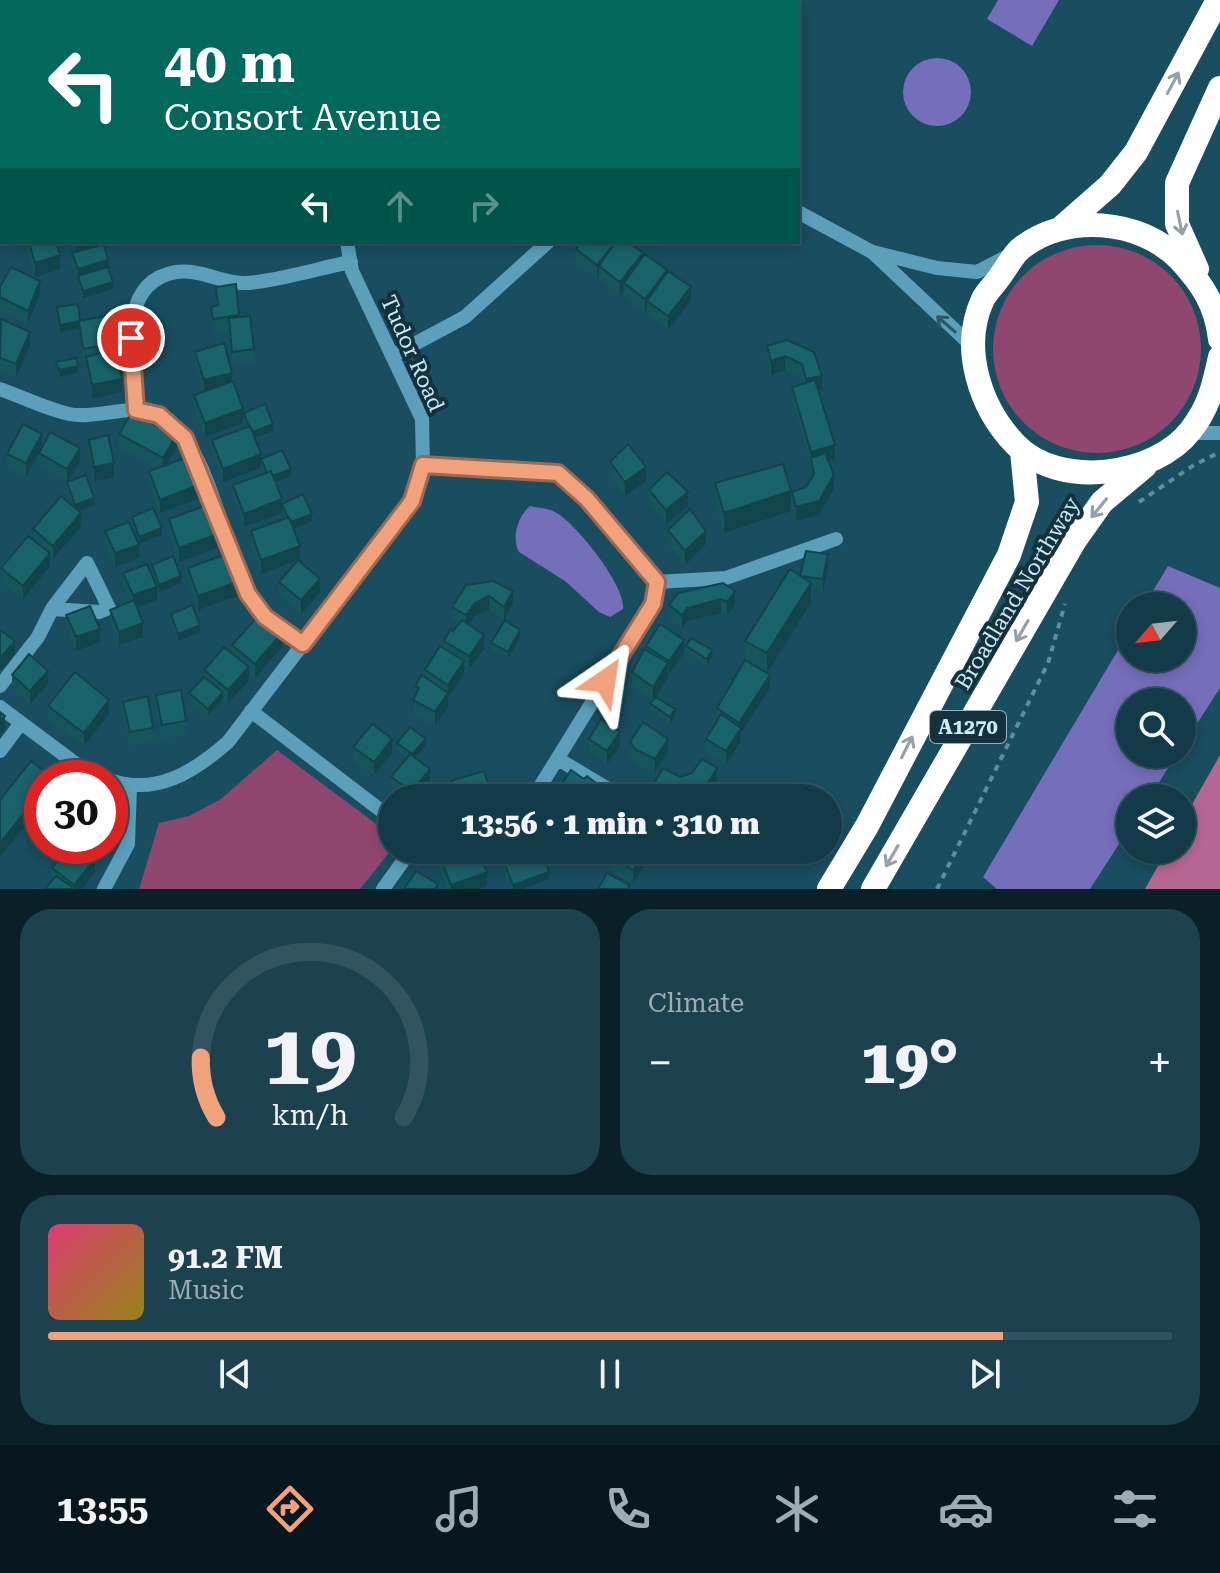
<!DOCTYPE html>
<meta charset="utf-8">
<style>
:root{--surface:#133a48;--page:#1c414f;--text:#f1f3f6;--muted:#9dadb4;--line:#325460;--accent:#f1a17c}
body{margin:0;font-family:"Roboto Serif",serif;background:var(--page);color:var(--text);height:100vh;display:flex;flex-direction:column;font-size:30px;white-space:nowrap}
*{box-sizing:border-box;margin:0}
p{font-size:26px;color:var(--muted)}
.icon{flex:none;width:44px;height:44px;fill:none;stroke:currentColor;stroke-width:2;stroke-linecap:round;stroke-linejoin:round}
.map{position:relative;height:889px;overflow:hidden}
.side{display:flex;flex-direction:column;gap:20px;padding:20px;background:#0a2028;flex:1}
.side>*{flex:none}
.top-card{position:absolute;left:0px;top:0px;width:800px;height:244px;box-shadow:0 4px 12px #0003,0 0 0 2px var(--line);background:#00695c;color:#fff;overflow:hidden}
.needle{width:52px;rotate:242deg}
.controls{position:absolute;left:1116px;top:592px;display:grid;gap:16px}
.controls a{display:grid;place-items:center;width:80px;height:80px;border-radius:50%;background:var(--surface);box-shadow:0 4px 12px #0003,0 0 0 2px var(--line);font-size:40px}
.speed{position:absolute;left:24px;top:760px;display:flex;gap:16px;font-size:40px;font-weight:700;text-align:center}
.speed>*{display:grid;place-content:center;width:104px;height:104px;border-radius:50%;background:var(--surface);box-shadow:0 4px 12px #0003,0 0 0 2px var(--line);line-height:1}
.speed .limit{border:12px solid #d22;background:#fff;color:#111}
.pin{position:absolute;display:grid;place-items:center;width:68px;height:68px;color:#fff;margin:-34px;border:4px solid #fff;border-radius:50%;box-shadow:0 2px 8px #0007}
.me{position:absolute;width:88px;margin:-44px;rotate:32deg;stroke-linejoin:round;filter:drop-shadow(0 0 6px #0008)}
.turn{display:flex;align-items:center;gap:28px;height:168px;padding:0 32px;font-size:36px}
.turn .icon{width:104px;height:104px;stroke-width:2.5}
.turn b{display:block;font-size:56px;line-height:68px}
.lanes{display:flex;align-items:center;height:76px;padding:0 32px;background:#0003;justify-content:center;gap:40px;direction:ltr}
.lanes .off{opacity:.35}
.big{font-size:60px;font-weight:800;line-height:1.1}
.side .widget{flex:1;display:flex;flex-direction:column;justify-content:center;gap:12px;min-width:0;padding:0 28px;border-radius:32px;background:var(--page)}
.side .dial{align-items:center;gap:0}
.dial svg{height:208px;overflow:visible;fill:none;stroke:var(--line);stroke-width:7;stroke-linecap:round;text-anchor:middle}
.dial text{fill:var(--text);stroke:none}
.song{display:flex;align-items:center;gap:24px}
.cover{width:96px;height:96px;border-radius:12px;background:linear-gradient(135deg,hsl(340 70% 55%),hsl(50 70% 35%))}
.played{height:8px;border-radius:4px;background:linear-gradient(90deg,var(--accent) 85%,var(--line) 85%)}
.keys{display:flex;justify-content:space-around;direction:ltr}
.heat{display:flex;justify-content:space-between;align-items:center;font-size:44px;direction:ltr}
.side .tiles{flex:1;display:grid;gap:20px;grid-template-columns:1fr 1fr}
.widget:last-child{grid-column:span 2}
.trip{position:absolute;left:378px;top:784px;width:464px;height:80px;border-radius:40px;background:var(--surface);box-shadow:0 4px 12px #0003,0 0 0 2px var(--line);font-weight:800;line-height:80px;text-align:center}
.tabs{display:flex;height:128px;justify-content:space-around;align-items:center;background:#08171d;color:var(--muted)}
.tabs .icon{width:56px;height:56px}
.tabs .active{color:var(--accent)}
.tabs b{font-size:36px;color:var(--text)}
.map>svg:first-child{display:block}
</style>
<div class="map">
<svg width="1220" height="889" viewBox="0 0 1220 889">
<rect width="100%" height="100%" fill="#194d60"/>
<path fill="#8f4770" d="M993 349a104 104 0 1 1 208 0a104 104 0 1 1-208 0Z
M277,750L387,832L392,849L360,889H139L159,823L189,816L221,799Z"/>
<path fill="#b66693" d="M1220,755V889H1145L1167,850H1182V822Z"/>
<path fill="#746ebb" d="M998,0H1059L1032,46L987,19Z
M903 92a34 34 0 1 1 68 0a34 34 0 1 1-68 0Z
M530,506C538,508 548,508 555,512C575,522 627,587 623,609L610,617L599,612L565,581L519,552C511,538 518,516 530,506Z
M1168,566L1220,588V688L1182,747V702H1130V754H1177L1149,798H1130V827L1090,889H997L983,877L1130,630V658H1182V606H1144Z"/>
<g fill="none" stroke-linecap="round" stroke-linejoin="round">
<path stroke="#618d9e" stroke-width="4" stroke-dasharray="6 6" stroke-linecap="butt" d="M558,2L559,0
M1139,502L1194,465L1220,452
M937,889L1048,663L1065,604"/>
<path stroke="#5c9fbb" stroke-width="14" d="M373,0L377,2
M13,2L14,0
M0,34L2,29
M798,212L872,252L973,347
M873,252L937,268L977,272L1010,255
M392,356L465,317L548,242
M0,389C23,397 46,409 69,414C98,420 134,401 160,416C213,447 219,544 249,595C262,617 282,629 303,644
M136,410C132,367 114,282 176,272C200,269 219,282 242,283C265,284 324,267 351,262
M1190,433H1220
M423,465L558,473L587,499L657,582L653,604L533,798
M657,582L726,578L836,539
M0,686L38,637L52,609L54,606L87,563L109,608L99,612L52,609
M0,707L87,772L104,778
M251,711L392,819
M0,751L21,723
M558,759L623,798
M110,780C156,796 194,772 228,742L412,501L423,465L422,419L352,271L347,242
M104,889L128,844L130,787
M383,889L411,850"/>
<path stroke="#fff" stroke-width="24" d="M1061,228L1110,185L1136,152L1218,0
M1197,269L1177,224V183L1220,88
M1220,339C1216,305 1203,285 1180,260C1141,219 1064,212 1019,250C1012,257 1007,267 1001,275C996,283 987,291 983,299C960,348 980,408 1016,445C1059,489 1155,477 1191,430C1209,407 1214,385 1220,357
M829,889L867,826L1009,555L1027,502L1022,451
M873,889L1075,540L1102,502L1145,466"/>
</g>
<path fill="#16555c" d="M0,182L2,184V241L0,240Z
M25,242H56L60,269L35,277Z
M576,249L643,256L667,272L691,301L668,330L647,315V310L645,313L624,297V291L620,295L599,280V276L597,278L576,263Z
M72,253L108,267L113,289L83,298L72,266Z
M236,284L239,317L254,349V362L232,365L229,330L213,333L211,307L217,306L216,287Z
M0,287L40,294L28,324L0,311Z
M57,307L80,320L110,344V351L122,392L92,399L86,370V362L83,363L79,328L60,332Z
M0,320L30,346L16,377L0,371Z
M787,340L822,389L818,390L835,459L828,461L834,489L819,515L796,521L792,505V492L806,487L812,478L811,465L792,401V387L803,384L802,377L785,370L771,375L767,360V346Z
M195,352L232,381L243,423L205,437L194,408V395L203,392L195,366Z
M244,413L273,431L255,438L261,468L223,482L212,453V440L246,427L244,420Z
M119,434L177,447L167,464L198,499L160,513L149,485V471L157,468L119,448Z
M89,440L114,477L94,481L89,453Z
M42,447L80,461L67,482L94,505L78,511L81,527L53,559L50,557V566L23,600L1,582V568L33,540V529L73,506L67,489V482L39,466V453L26,477L7,468V454Z
M261,459L291,476L276,482L282,513L244,527L233,498V485L264,473L261,466Z
M610,462L646,481L625,496L610,476Z
M715,483L791,511L724,533L715,503Z
M649,490L688,506L666,524L649,504Z
M282,504L312,521L293,528L300,559L298,560L320,592L301,614L279,595V582L298,560L261,574L251,545V531L285,519L282,510Z
M132,517L162,535L139,544L132,524Z
M169,519L218,547L179,562L169,533Z
M668,530L706,544L685,565L668,543Z
M105,531L139,558L115,567L105,544Z
M152,565L181,583L159,592L152,572Z
M828,567L823,592L811,591V603L767,673L770,688L741,733V741L726,765L706,753V739L717,720V708L745,661V641L800,575Z
M188,568L237,596L198,610L188,581Z
M123,573L157,600L137,607L143,637L119,645L110,623V610L130,602L123,587Z
M723,583L735,604L727,616L721,613L687,621L682,628L669,619V605Z
M466,585L513,604L504,620L489,610L475,616L469,624L484,649L469,669L464,666V674L448,698V707L435,726L413,714L415,686L425,677V670L444,648V641L459,624L452,620V607Z
M171,614L200,632L178,641L171,621Z
M66,615L100,642L76,651L66,628Z
M520,637L508,659L491,650V643Z
M232,645L282,647L255,678L249,673V681L228,703L223,699L208,715L189,700V693L204,677V670L232,653Z
M646,646L684,653L669,674H668V677L655,698L675,716L670,724L650,710V703L653,700L632,686V672L646,650Z
M686,646L712,657L707,666L686,653Z
M12,675L48,684L30,704L12,689Z
M156,695L186,721V734L162,739L156,709Z
M123,702L153,728V741L130,746L123,716Z
M48,706L109,714L84,746L48,720Z
M589,739L620,746L607,764L589,752Z
M630,742L668,752L655,772L636,764L630,756Z
M397,743L426,746L415,758L430,782L418,798H402L391,791V777L407,758L397,750Z
M353,747L392,753L374,775L353,761Z
M680,777L717,782L707,798H656L654,797V783Z
M451,781L491,798H453L451,795Z
M122,826L110,858L81,847L110,846Z
M654,850L633,884L609,870V856Z
M439,854L487,886L479,889H447L439,868Z
M504,862L549,879L522,889H512L504,869Z
M52,868L95,872L82,889H45L52,881Z"/>
<path fill="#12454b" d="M77,242H107L77,250Z
M614,244L599,266V276L597,278V265Z
M643,253V266L624,283V291L620,295V282Z
M60,255V269L35,277V263Z
M108,260V274L78,276V269Z
M667,270V283L647,301V310L645,313V299Z
M40,281V294L28,324V311Z
M113,282V289L83,298V291Z
M691,287V301L668,330V316Z
M79,321V328L60,332V325Z
M30,332V346L16,377V364Z
M785,356V370L771,375V361Z
M78,366V373L59,377V370Z
M232,373V386L204,394V380Z
M822,376V389L806,393V379Z
M122,379V392L92,399V385Z
M243,409V423L205,437V423Z
M273,424V431L251,440V433Z
M42,434V447L26,477V463Z
M177,434V447L163,471V458Z
M835,445V459L812,465L811,452Z
M80,448V461L67,483V469Z
M261,454V468L223,482V469Z
M114,463V477L94,481V467Z
M646,467V481L625,496V482Z
M291,469V476L269,485V478Z
M834,475V489L819,515L796,521V507Z
M198,485V499L160,513V500Z
M791,491V511L724,533V513Z
M688,492V506L666,524V510Z
M94,498V505L75,512V505Z
M282,499V513L244,527V514Z
M81,513V527L53,559V546Z
M312,514V521L290,530V523Z
M162,528V535L139,544V537Z
M706,531V544L685,565V551Z
M218,534V547L179,562V548Z
M139,545V558L115,567V553Z
M300,546V559L261,574V560Z
M50,553V566L23,600V586Z
M828,554V567L823,592V579Z
M181,576V583L159,592V585Z
M320,579V592L301,614V600Z
M237,582V596L198,610V596Z
M811,583V603L767,673V653Z
M157,587V600L133,609V595Z
M513,591V604L504,620V607Z
M735,591V604L727,616V602Z
M489,596V610L475,616L466,628V615L475,603Z
M721,599V613L687,621L682,628V615L687,608Z
M143,623V637L119,645V632Z
M200,625V632L178,641V634Z
M100,629V642L76,651V637Z
M520,630V637L508,659V652Z
M282,633V647L255,678V664Z
M484,635V649L469,669V656Z
M684,640V653L669,674V661Z
M15,641V654L0,671V658Z
M712,650V657L707,666V659Z
M464,661V674L448,698V707L435,726V712L448,694V685Z
M668,663V677L653,701V687Z
M249,667V681L228,703V690Z
M48,671V684L30,704V691Z
M770,675V688L741,733V741L726,765V751L739,730V723Z
M223,692V699L208,715V709Z
M109,700V714L84,746V733Z
M675,709V716L670,724V717Z
M5,716V729L0,735V721Z
M620,732V746L607,764V751Z
M392,739V753L374,775V762Z
M426,739V746L412,761V754Z
M668,739V752L655,772V759Z
M717,768V782L707,798H676V796Z
M430,769V782L418,798H412V791Z
M596,783V796L595,798H587Z
M42,791V805L0,857V843Z
M491,793V798H479Z
M122,813V826L110,858V844Z
M645,850H654L633,884V870Z
M95,859V872L82,889H74V885Z
M487,872V886L479,889H451V885Z
M549,872V879L522,889H513V885Z"/>
<path fill="#19636b" stroke="#12454b" stroke-width="2" d="M0,182L2,184V227L0,226Z
M29,242H56L60,255L35,263Z
M581,242H628L643,253L620,282L599,266L614,244L597,265L576,249Z
M104,244L108,260L78,269L72,253Z
M645,254L667,270L645,299L624,283Z
M11,267L40,281L28,311L0,297V287Z
M108,267L113,282L83,291L78,276Z
M668,271L691,287L668,316L647,301Z
M236,284L239,315L213,319L211,307L218,305L216,287Z
M78,304L80,321L60,325L57,307Z
M105,316L110,344L83,349L79,321Z
M250,316L254,349L232,352L229,318Z
M1,319L30,332L16,364L0,358Z
M787,340L814,352L822,376L806,379L802,364L785,356L771,361L767,346Z
M224,343L232,373L204,380L195,352Z
M115,349L122,379L92,385L86,357Z
M76,358L78,366L59,370L56,362Z
M815,380L835,445L811,452L792,387Z
M233,381L243,409L205,423L194,395Z
M265,404L273,424L253,432L250,426L249,427L244,413Z
M133,410L177,434L163,458L119,434Z
M23,424L42,434L26,463L7,454Z
M250,426L261,454L223,469L212,440Z
M50,432L80,448L67,469L39,453Z
M108,435L114,463L94,467L89,440Z
M628,444L646,467L625,482L610,462Z
M282,450L291,469L273,476L271,471L267,473L261,459Z
M825,453L834,475L819,501L796,507L792,492L806,487L814,474L811,458Z
M188,457L198,485L160,500L149,471Z
M783,464L791,491L724,513L715,483Z
M271,471L282,499L244,514L233,485Z
M667,472L688,492L666,510L649,490Z
M86,475L94,498L75,505L67,482Z
M303,494L312,514L291,522L289,517L288,518L282,504Z
M61,496L81,513L53,546L33,529Z
M207,505L218,534L179,548L169,519Z
M153,508L162,528L139,537L132,517Z
M690,509L706,531L685,551L668,530Z
M289,517L300,546L261,560L251,531Z
M129,522L139,545L115,553L105,531Z
M28,536L50,553L23,586L1,568Z
M806,551L828,554L823,579L800,576Z
M226,554L237,582L198,596L188,568Z
M173,556L181,576L159,585L152,565Z
M298,560L320,579L301,600L279,582Z
M147,564L157,587L133,595L123,573Z
M790,569L811,583L767,653L745,641Z
M493,581L513,591L504,607L489,596L475,603L466,615L452,607L466,585Z
M723,583L735,591L727,602L721,599L687,608L682,615L669,605L678,593Z
M134,600L143,623L119,632L110,610Z
M192,605L200,625L178,634L171,614Z
M90,606L100,629L76,637L66,615Z
M260,614L282,633L255,664L232,645Z
M462,620L484,635L469,656L444,641L450,630L453,631Z
M505,620L520,630L508,652L491,643Z
M660,624L684,640L669,661L646,646Z
M0,630L15,641L0,658Z
M691,638L712,650L707,659L686,646Z
M440,646L464,661L448,685L425,670Z
M224,647L249,667L228,690L204,670Z
M644,649L668,663L653,687L632,672Z
M29,654L48,671L30,691L12,675Z
M745,660L770,675L739,723L717,708Z
M75,672L109,700L84,733L48,706Z
M422,675L448,693L435,712L413,700L419,688L415,686Z
M204,677L223,692L208,709L189,693Z
M181,690L186,721L162,725L156,695Z
M148,696L153,728L130,732L123,702Z
M656,697L675,709L670,717L650,703Z
M0,712L5,716L0,721Z
M721,714L741,728L726,751L706,739Z
M601,719L620,732L607,751L589,739Z
M643,722L668,739L655,759L636,750L630,742Z
M372,724L392,739L374,762L353,747Z
M410,727L426,739L412,754L397,743Z
M410,754L430,769L412,791L391,777Z
M702,759L717,768L705,788L676,796L654,783L663,768L680,777L692,773Z
M31,761L53,778H42V791L0,843V800Z
M571,770L584,779L587,776L596,783L587,798H561L556,793Z
M484,771L491,793L479,798H458L451,781Z
M110,809L122,813L110,844Z
M70,846H79L95,859L74,885L52,868Z
M452,850H478L487,872L451,885L439,854Z
M542,850L549,872L513,885L504,862Z
M613,850H645L633,870L609,856Z
M416,871L438,884L435,889H404Z
M607,873L630,885L628,889H598Z
M56,876L72,887L71,889H45Z"/>
<defs><path id="oneway-shaft" d="M-6 0H5M1.5-3L5.5 0L1.5 3" fill="none" stroke-width="1.6" stroke-linecap="round" stroke-linejoin="round" transform="scale(2)"/></defs>
<g stroke="#96a2a7">
<use href="#oneway-shaft" transform="translate(1173 83) rotate(-62)"/>
<use href="#oneway-shaft" transform="translate(1180 223) rotate(78)"/>
<use href="#oneway-shaft" transform="translate(1099 508) rotate(129)"/>
<use href="#oneway-shaft" transform="translate(1022 631) rotate(120)"/>
<use href="#oneway-shaft" transform="translate(907 747) rotate(-63)"/>
<use href="#oneway-shaft" transform="translate(892 856) rotate(120)"/>
</g>
<use stroke="#2e5868" href="#oneway-shaft" transform="translate(946 324) rotate(-139)"/>
<g fill="none" stroke-linecap="round" stroke-linejoin="round">
<defs>
<path id="route" d="M131,338L136,410L159,415L185,438L248,594L265,617L303,644L412,501L423,465L558,473L587,499L657,582L653,604L605,681"/>
</defs>
<use href="#route" stroke="#9d6951" stroke-width="20"/>
<use href="#route" stroke="#f1a17c" stroke-width="14"/>
</g>
<g text-anchor="middle" stroke-width="8" stroke-linejoin="round" paint-order="stroke">
<rect fill="#15313c" stroke="#93b2c0" stroke-width="2" x="930" y="711" width="76" height="32" rx="6"/>
<g font-size="20" font-weight="bold" fill="#c9eaf9">
<text x="968" y="734">A1270</text>
</g>
<g font-size="22" fill="#c9eaf9" stroke="#15313c">
<text transform="translate(413 353) rotate(66)" y="8">Tudor Road</text>
<text transform="translate(1017 593) rotate(-59)" y="8">Broadland Northway</text>
</g>
</g>
</svg>
<div class="controls">
<a><svg class="needle" viewBox="-14 -14 28 28"><path d="M0-13l5 13h-10z" fill="#e53935"/><path d="M0 13l5-13h-10z" fill="#9dadb4"/></svg></a>
<a><svg class="icon" aria-label="search" viewBox="0 0 24 24"><circle cx="10" cy="10" r="6"/><path d="M15 15l6 6"/></svg></a>
<a><svg class="icon" aria-label="layers" viewBox="0 0 24 24"><path d="M12 4l9 5-9 5-9-5zM3 14l9 5 9-5"/></svg></a>
</div>
<div class="speed"><div class="limit">30</div></div>
<div class="pin" style="left:131px;top:338px;background:#d93025"><svg class="icon" aria-label="arrive" viewBox="0 0 24 24"><path d="M6 21V4h12l-3 4 3 4H6"/></svg></div>
<svg class="me" style="left:605px;top:681px" viewBox="-20 -20 40 40"><path d="M0-17L14 15 0 8-14 15z" fill="#f1a17c" stroke="#fff" stroke-width="4"/></svg>
<div class="trip">13:56 · 1 min · 310 m</div>
<div class="top-card">
<div class="turn"><svg class="icon" aria-label="left" viewBox="0 0 24 24"><path d="M17 20v-9H6M10 6l-5 5 5 5"/></svg><div><b>40 m</b>Consort Avenue</div></div>
<div class="lanes"><svg class="icon" aria-label="left" viewBox="0 0 24 24"><path d="M17 20v-9H6M10 6l-5 5 5 5"/></svg><svg class="icon off" aria-label="ahead" viewBox="0 0 24 24"><path d="M12 20V5M6 11l6-6 6 6"/></svg><svg class="icon off" aria-label="right" viewBox="0 0 24 24"><path d="M7 20v-9h11M14 6l5 5-5 5"/></svg></div>
</div>
</div>
<section class="side">
<div class="tiles">
<div class="widget dial"><svg viewBox="0 0 100 80">
<path d="M14 69A42 42 0 1 1 86 69"/>
<path d="M14 69A42 42 0 0 1 8 46" stroke="#f1a17c"/>
<text x="50" y="56" font-size="32" font-weight="700">19</text>
<text x="50" y="72" font-size="11">km/h</text>
</svg></div>
<div class="widget"><p>Climate</p>
<div class="heat"><a>−</a><b class="big">19°</b><a>+</a></div>
</div>
<div class="widget">
<div class="song"><i class="cover"></i><div><b>91.2 FM</b><p>Music</p></div></div>
<div class="played"></div>
<div class="keys"><svg class="icon" aria-label="previous" viewBox="0 0 24 24"><path d="M18 5L8 12l10 7zM5 5v14"/></svg><svg class="icon" aria-label="pause" viewBox="0 0 24 24"><path d="M8 5v14M16 5v14"/></svg><svg class="icon" aria-label="next" viewBox="0 0 24 24"><path d="M6 5l10 7-10 7zM19 5v14"/></svg></div>
</div>
</div>
</section>
<nav class="tabs">
<b>13:55</b>
<svg class="icon active" aria-label="directions" viewBox="0 0 24 24"><path d="M12 3l9 9-9 9-9-9zM9 14v-3h6M13 9l2 2-2 2"/></svg>
<svg class="icon" aria-label="music" viewBox="0 0 24 24"><path d="M9 18V5l10-2v13"/><circle cx="6" cy="18" r="3"/><circle cx="16" cy="16" r="3"/></svg>
<svg class="icon" aria-label="phone" viewBox="0 0 24 24"><path d="M5 4h4l2 5-3 2q2 4 5 5l2-3 5 2v4C11 20 4 13 5 4z"/></svg>
<svg class="icon" aria-label="climate" viewBox="0 0 24 24"><path d="M12 3v18M4 7l16 10M4 17L20 7"/></svg>
<svg class="icon" aria-label="car" viewBox="0 0 24 24"><path d="M5 17H2v-5l4-1 3-4h7l3 4 3 1v5h-3M9 17h6M6 11h13"/><circle cx="7" cy="17" r="2"/><circle cx="17" cy="17" r="2"/></svg>
<svg class="icon" aria-label="filters" viewBox="0 0 24 24"><path d="M4 7h16M4 17h16"/><circle cx="9" cy="7" r="2"/><circle cx="15" cy="17" r="2"/></svg>
</nav>
